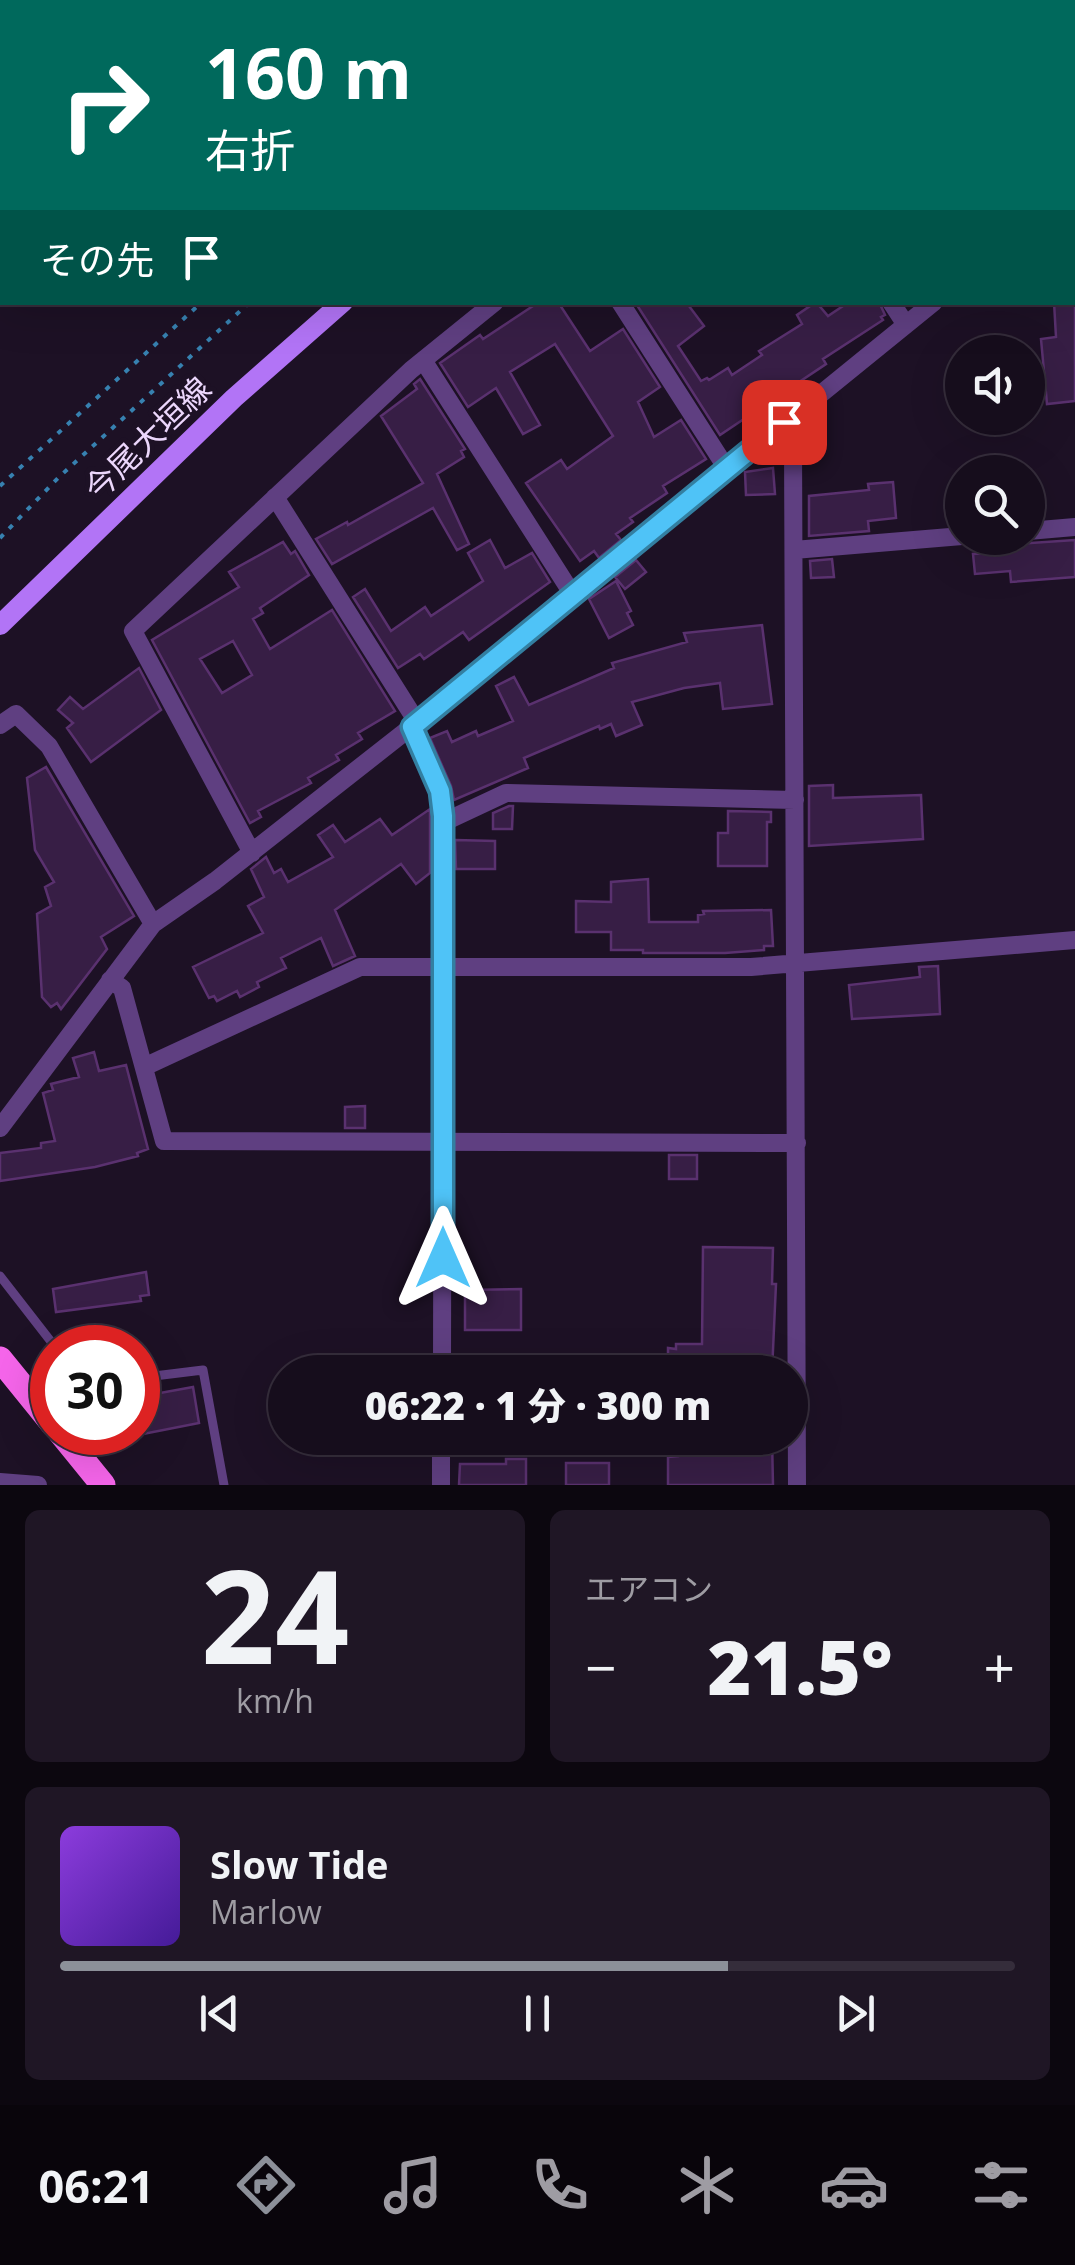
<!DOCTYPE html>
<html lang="ja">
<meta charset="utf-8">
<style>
:root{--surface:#160d1c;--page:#1f1625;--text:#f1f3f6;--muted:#9e9ca3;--line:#352d3b;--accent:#8c9099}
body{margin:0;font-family:"Open Sans","Noto Sans JP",sans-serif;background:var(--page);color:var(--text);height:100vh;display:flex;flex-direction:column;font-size:38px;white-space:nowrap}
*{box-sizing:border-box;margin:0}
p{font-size:32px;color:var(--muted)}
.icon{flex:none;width:55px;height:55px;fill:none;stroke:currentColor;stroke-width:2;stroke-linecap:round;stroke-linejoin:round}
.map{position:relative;height:1485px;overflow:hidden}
.details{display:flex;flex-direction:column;gap:25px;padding:25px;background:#0c070f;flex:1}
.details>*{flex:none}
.guide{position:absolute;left:0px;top:0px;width:1075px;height:305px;box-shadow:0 10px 40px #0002,0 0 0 2px var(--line);background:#00695c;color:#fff;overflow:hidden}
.fabs{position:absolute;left:945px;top:335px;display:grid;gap:20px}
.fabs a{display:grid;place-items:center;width:100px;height:100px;border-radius:50%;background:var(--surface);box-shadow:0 10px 40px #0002,0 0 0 2px var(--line);font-size:50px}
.speed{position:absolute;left:30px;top:1325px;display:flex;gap:20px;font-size:50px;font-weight:700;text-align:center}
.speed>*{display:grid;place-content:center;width:130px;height:130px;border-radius:50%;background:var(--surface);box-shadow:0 10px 40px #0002,0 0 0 2px var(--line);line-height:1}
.speed .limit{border:15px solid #d22;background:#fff;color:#111}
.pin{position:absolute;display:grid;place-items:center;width:85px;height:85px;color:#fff;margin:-42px;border-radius:20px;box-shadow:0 5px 15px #0006}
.me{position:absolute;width:110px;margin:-55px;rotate:0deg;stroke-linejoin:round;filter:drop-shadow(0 0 8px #0008)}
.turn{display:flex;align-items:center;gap:35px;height:210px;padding:0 40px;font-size:45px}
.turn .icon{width:130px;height:130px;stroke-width:2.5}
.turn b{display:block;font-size:70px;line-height:85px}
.then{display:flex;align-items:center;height:95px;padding:0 40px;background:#0003;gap:20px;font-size:38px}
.big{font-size:75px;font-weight:800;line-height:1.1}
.details .widget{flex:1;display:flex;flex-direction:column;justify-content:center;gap:15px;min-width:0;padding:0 35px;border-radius:15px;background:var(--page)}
.details .dial{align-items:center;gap:0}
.dial b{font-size:130px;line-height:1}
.song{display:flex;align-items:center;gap:30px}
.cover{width:120px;height:120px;border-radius:15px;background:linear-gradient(135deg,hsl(270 70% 55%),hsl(260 70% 35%))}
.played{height:10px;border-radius:5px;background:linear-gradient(90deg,var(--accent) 70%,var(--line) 70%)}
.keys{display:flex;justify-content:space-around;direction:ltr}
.heat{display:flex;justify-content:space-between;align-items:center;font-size:55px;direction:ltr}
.details .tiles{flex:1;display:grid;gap:25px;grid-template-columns:1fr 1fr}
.widget:last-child{grid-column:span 2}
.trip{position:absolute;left:268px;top:1355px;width:540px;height:100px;border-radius:50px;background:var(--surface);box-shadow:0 10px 40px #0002,0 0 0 2px var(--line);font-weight:800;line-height:100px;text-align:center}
.menu{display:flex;height:160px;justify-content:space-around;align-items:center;background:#09050b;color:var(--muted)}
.menu .icon{width:70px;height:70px}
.menu .current{color:var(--accent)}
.menu b{font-size:45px;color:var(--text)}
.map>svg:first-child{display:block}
</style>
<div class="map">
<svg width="1075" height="1485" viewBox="0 0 1075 1485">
<rect width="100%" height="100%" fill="#1d1125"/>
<path fill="#120e41" d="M0,0H201L2,2L0,98Z"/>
<path fill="#371e45" stroke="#5a316f" stroke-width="2.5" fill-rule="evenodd" d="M539,302H558L590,351L623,329L660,387L638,402L654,437L681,420L706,459L663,486L667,493L630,518L633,522L616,534L621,540L599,558L594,551L580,561L526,483L561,460L567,469L613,436L555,344L510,372L540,425L523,434L496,388L468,407L440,363L480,335L483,339Z
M635,302H686L704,326L678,346L701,381L707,378L709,380L728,368L732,375L762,355L759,351L802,324L797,315L816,302L828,316L849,302H879L885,315L881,317L883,320L823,359L826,364L720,435Z
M1054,302H1075V401L1047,404L1041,339L1056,337Z
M420,379L465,449L461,451L464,457L437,474L469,544L457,550L433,508L332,564L316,539L347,522L348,525L423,483L381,416L417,389L414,384Z
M773,468L775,494L746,495L745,472Z
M893,482L896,518L868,521L869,531L809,536V496L869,490L868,484Z
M490,540L505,568L532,553L550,582L469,640L463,632L424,659L420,654L398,668L353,597L365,589L391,631L425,607L431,616L483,581L468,553Z
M1075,540V577L1011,582L1010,571L975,574L973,554L987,553L986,546Z
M283,542L291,554L295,551L309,575L260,608L263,613L253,619L270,649L332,610L395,711L358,733L362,739L336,755L339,760L308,778L311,783L258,811L261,817L250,823L152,640L239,587L229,572ZM233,641L252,675L222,693L200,659Z
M832,559L834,577L811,578L810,561Z
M636,560L646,572L625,589L615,577Z
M616,581L631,611L627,613L633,625L609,638L589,599Z
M762,625L772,704L723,709L720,683L684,688L632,702L642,725L616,736L611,724L600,729L599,726L524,758L528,768L454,800L451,786L430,738L447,731L452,742L476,731L478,736L513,721L496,686L514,677L529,705L614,668L612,663L687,642L684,633Z
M139,668L161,710L91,762L67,728L73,723L58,710L70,697L83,709Z
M46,767L134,916L101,937L107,949L61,1009L57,1003L51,1007L42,997L37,914L51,906L45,887L54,882L35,850L27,778Z
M833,785V798L921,795L923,839L809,846V786Z
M509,806H513L512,829H493V813Z
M430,809V873L416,884L401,864L335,910L355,956L333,966L321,938L281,958L286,968L257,982L259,987L240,997L237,991L217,1001L214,996L209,998L193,967L263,933L248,906L264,897L251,869L266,857L274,873L281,869L288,882L333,857L318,835L333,825L345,842L380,819L392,835Z
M728,811L771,812V822H767V866H718V833H728Z
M455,840L495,841V869H456Z
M648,879L649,922H698V915L704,914L703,911L771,910L773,946H764V950L725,953H643V950H611V932H576V901L611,902V882Z
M938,966L940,1014L852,1019L849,985L920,977L919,967Z
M94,1052L99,1071L126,1065L148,1149L137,1153L138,1156L95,1167L0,1181V1153L41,1148V1143L55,1141L43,1093L53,1090L51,1084L79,1077L73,1058Z
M365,1106V1128H345V1107Z
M669,1155H697V1179H669Z
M703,1247L773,1248L772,1284H776L772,1372H668V1348L676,1349V1344H702Z
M146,1272L149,1295L140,1296L141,1301L56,1312L53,1289Z
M521,1289V1330H465V1290Z
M193,1387L199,1423L138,1435V1397Z
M678,1438H772L773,1485H668V1457L678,1456Z
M506,1459H526V1485H459L460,1464H506Z
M566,1463H609V1485H566Z"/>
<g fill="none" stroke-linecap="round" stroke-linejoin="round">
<path stroke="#3781b0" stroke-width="4" stroke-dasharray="5 8" stroke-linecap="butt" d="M556,2L559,0
M639,2L642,0
M0,486L202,302
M0,538L58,478L250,302"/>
<path stroke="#5f3f81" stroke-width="9" d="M0,1276L56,1348
M138,1378L203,1370L224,1485"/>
<path stroke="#5f3f81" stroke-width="18" d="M872,2H893
M1072,191L1075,189
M620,302L727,469
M891,302L906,325
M423,360L573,595
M785,422L793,441L797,1485
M275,497L417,722
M1028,531L1075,527
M794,550L962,536
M0,725L16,714L49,746L153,924
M411,727L440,791L443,816L442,1372
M442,823L506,793L795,800
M252,853L133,631L411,370L495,302
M110,980L122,988L164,1141L797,1143
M144,1067L360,967H751L1075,940
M0,1128L153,924L215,881L411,727L934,302
M441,1438V1485
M0,1482L38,1485"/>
<path stroke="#b274f6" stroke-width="20" d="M710,2L714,0
M0,625L234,398L343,302"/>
<path stroke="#f565ea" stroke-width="25" d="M0,1359L52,1423
M60,1432L103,1485"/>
</g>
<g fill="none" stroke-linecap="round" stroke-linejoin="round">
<defs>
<path id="route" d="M443,1258V816L440,791L412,727L784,422"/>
</defs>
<use href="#route" stroke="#337fa1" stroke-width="25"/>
<use href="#route" stroke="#4fc3f7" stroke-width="18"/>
</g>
<g text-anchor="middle" stroke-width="10" stroke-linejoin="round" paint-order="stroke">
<g font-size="32" fill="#ecd7fc" stroke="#1d1125">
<text transform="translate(148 439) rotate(-44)" y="11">今尾大垣線</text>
</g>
</g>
</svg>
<div class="fabs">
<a><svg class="icon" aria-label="sound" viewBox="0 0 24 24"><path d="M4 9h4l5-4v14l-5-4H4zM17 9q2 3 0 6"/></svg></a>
<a><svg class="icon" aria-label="search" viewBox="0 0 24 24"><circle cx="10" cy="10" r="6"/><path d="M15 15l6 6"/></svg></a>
</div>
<div class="speed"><div class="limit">30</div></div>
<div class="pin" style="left:784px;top:422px;background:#d93025"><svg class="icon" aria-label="arrive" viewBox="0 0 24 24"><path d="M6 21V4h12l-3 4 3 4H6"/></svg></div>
<svg class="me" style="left:443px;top:1258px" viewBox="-20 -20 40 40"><path d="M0-17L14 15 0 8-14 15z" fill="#4fc3f7" stroke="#fff" stroke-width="4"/></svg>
<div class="trip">06:22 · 1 分 · 300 m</div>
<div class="guide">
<div class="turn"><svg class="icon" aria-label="right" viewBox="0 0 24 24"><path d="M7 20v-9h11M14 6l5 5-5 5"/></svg><div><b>160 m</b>右折</div></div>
<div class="then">その先<svg class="icon" aria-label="arrive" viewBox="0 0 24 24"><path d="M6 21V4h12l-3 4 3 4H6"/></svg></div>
</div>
</div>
<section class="details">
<div class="tiles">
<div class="widget dial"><b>24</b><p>km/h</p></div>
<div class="widget"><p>エアコン</p>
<div class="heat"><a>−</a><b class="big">21.5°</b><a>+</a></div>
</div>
<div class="widget">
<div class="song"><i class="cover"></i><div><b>Slow Tide</b><p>Marlow</p></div></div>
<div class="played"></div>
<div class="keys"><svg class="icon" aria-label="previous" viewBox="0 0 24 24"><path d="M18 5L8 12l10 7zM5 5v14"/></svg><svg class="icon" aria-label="pause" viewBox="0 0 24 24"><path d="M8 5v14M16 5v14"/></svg><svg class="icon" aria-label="next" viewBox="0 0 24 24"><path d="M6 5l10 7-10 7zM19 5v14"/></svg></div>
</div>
</div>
</section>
<nav class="menu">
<b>06:21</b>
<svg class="icon current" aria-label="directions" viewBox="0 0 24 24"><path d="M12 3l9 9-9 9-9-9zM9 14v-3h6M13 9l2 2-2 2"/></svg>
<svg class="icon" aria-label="music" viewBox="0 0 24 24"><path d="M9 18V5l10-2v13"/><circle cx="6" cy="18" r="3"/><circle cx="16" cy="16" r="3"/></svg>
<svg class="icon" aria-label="phone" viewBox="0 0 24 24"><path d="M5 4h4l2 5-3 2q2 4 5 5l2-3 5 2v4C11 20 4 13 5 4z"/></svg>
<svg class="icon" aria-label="climate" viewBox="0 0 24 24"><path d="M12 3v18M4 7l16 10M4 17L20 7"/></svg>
<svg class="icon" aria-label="car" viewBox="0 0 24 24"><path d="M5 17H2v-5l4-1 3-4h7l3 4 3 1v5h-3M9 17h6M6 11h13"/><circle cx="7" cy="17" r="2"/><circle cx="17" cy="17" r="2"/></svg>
<svg class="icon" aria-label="filters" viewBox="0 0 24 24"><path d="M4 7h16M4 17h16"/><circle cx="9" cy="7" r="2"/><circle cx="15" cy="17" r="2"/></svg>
</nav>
